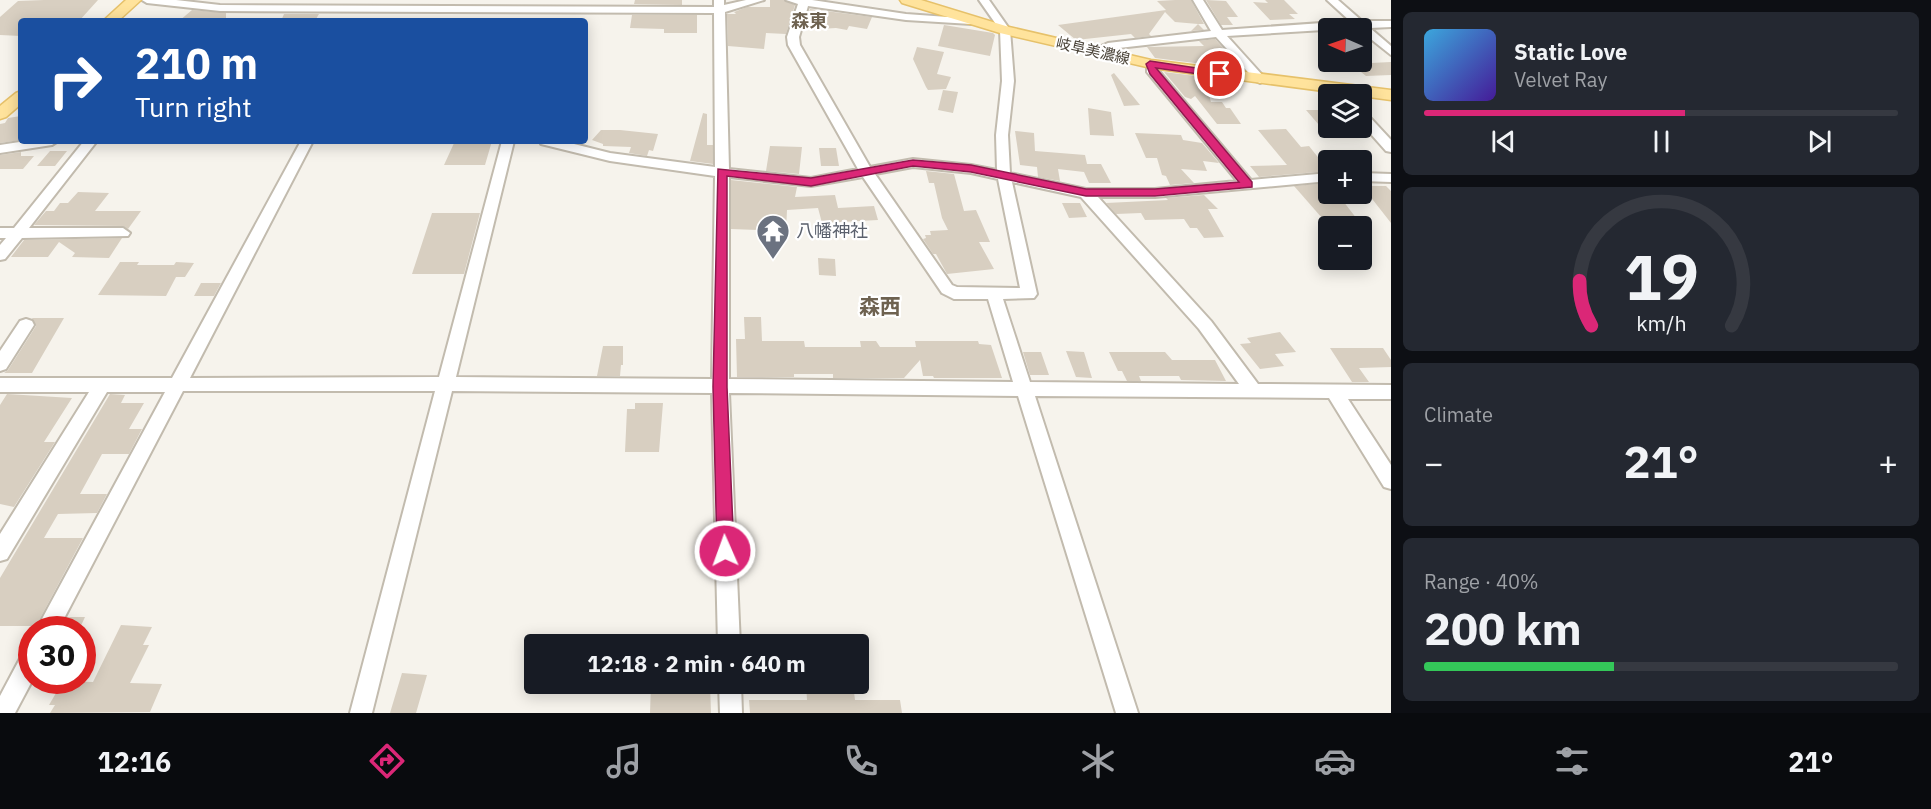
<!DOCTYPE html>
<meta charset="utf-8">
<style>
:root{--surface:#171b24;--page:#242831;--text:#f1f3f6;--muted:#9ea1a6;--line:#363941;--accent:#db2777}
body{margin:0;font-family:"IBM Plex Sans","Noto Sans JP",sans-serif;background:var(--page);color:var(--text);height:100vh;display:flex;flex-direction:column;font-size:22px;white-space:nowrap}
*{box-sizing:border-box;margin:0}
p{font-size:20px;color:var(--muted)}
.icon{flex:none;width:33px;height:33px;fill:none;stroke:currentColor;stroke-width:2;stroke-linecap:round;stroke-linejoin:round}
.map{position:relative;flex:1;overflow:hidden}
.panel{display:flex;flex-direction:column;gap:12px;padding:12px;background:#0d0f14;width:540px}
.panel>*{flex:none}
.guide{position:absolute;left:18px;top:18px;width:570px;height:126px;border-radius:6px;box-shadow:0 3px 15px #0003;background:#1a4fa0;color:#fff;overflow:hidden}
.needle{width:39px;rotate:272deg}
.tools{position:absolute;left:1318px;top:18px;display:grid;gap:12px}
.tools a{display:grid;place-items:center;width:54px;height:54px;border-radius:6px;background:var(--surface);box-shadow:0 3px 15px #0003;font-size:30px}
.speed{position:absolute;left:18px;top:616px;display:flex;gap:12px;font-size:30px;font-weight:700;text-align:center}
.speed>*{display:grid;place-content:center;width:78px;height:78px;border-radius:50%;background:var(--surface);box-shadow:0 3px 15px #0003;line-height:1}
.speed .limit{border:9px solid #d22;background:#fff;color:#111}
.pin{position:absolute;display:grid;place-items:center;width:51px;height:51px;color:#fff;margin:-26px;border:3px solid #fff;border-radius:50%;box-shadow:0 2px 6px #0007}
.me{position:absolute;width:66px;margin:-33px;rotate:358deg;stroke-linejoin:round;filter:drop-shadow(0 0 4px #0008)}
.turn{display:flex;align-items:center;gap:21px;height:126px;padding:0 18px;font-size:27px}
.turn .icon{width:78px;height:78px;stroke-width:2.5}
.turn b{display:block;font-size:42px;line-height:51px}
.big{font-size:45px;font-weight:700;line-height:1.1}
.panel .card{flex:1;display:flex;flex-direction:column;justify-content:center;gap:9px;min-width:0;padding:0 21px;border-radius:9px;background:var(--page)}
.panel .dial{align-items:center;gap:0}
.dial svg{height:156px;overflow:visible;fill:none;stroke:var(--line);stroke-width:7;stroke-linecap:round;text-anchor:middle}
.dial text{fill:var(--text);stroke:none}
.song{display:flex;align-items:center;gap:18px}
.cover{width:72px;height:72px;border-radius:9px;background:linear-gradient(135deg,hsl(200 70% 55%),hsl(260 70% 35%))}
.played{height:6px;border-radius:3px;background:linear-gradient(90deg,var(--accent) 55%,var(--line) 55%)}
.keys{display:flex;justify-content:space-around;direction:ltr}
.heat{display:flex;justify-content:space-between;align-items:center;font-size:33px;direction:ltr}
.charge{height:9px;border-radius:4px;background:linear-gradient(90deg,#34c759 40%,var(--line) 0)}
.trip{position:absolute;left:524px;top:634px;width:345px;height:60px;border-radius:6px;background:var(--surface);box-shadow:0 3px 15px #0003;font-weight:700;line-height:60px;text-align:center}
.menu{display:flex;height:96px;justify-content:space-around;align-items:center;background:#090b0e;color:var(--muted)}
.menu .icon{width:42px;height:42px}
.menu .on{color:var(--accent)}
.menu b{font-size:27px;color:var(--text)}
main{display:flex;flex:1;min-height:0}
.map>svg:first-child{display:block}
</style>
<main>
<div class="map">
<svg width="1391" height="713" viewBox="0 0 1391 713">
<rect width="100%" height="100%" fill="#f6f3ec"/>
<path fill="#d8cfc1" d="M44,0H98L79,21H21V36L0,35V17L18,1Z
M635,0H682V5L634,4Z
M770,0H784L795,5L786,34L766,33L764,49L728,46L727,14H736L734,12L747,7H770Z
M1175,0H1191L1204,24H1198L1204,30L1191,31L1198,24L1175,22L1165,12L1149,34L1151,36L1135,38L1131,34L1076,40L1058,25L1166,10L1157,1Z
M1206,0L1226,1L1238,17H1227L1233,25H1221Z
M1265,0H1284L1298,14H1289L1295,19L1270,20L1253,2L1268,3Z
M810,9L872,17L867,29L849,26L847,30L836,28L803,30Z
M192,10L226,13V21H179Z
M284,14H319L316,19L310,21H281Z
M632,15H697V33H664V29L630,28Z
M944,25L993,33L995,35L990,56L938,46Z
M1215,39L1242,69L1155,58L1147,47L1204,46L1199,41Z
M917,47L944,52L937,74L951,77L946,89L928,90L926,87L913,59Z
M1391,62V75L1366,76L1351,64Z
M1164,72L1204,77L1211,102H1222L1226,108H1230L1241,124H1217L1195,96L1191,99L1185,97Z
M1114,73L1140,105L1124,106L1111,75Z
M943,90L958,92L953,113L938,110Z
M1088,108L1111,112L1114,136L1090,135Z
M1306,110H1329V125H1319Z
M703,113L707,114V145H713V164L690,161Z
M21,116V140L0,143V124L5,123L8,118Z
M1286,129L1301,147L1309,146L1329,171L1259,177L1250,166L1287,165L1258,130Z
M601,130H620L658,134L653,151L649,150L647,156L629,153L631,147L603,146V144L592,140Z
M1015,131L1034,133L1035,151L1085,155L1087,164H1101L1111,183H1089L1084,172L1058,169L1060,181L1038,177L1037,167L1020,165Z
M1135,133L1181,135L1183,140L1202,143L1219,163L1203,161L1207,171L1181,169L1194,183L1170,185L1166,176L1162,175L1157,158H1146Z
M455,141H492L485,165H444Z
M770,146L802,147L799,174L766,171Z
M819,148H836L839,166H821Z
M50,151H67L55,166H37Z
M21,152V156H34L23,169H0V155Z
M926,171L954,174L964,211L976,210L990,242H979L994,269L947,274L936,254H933L923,239L926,238L925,235H931L930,231L948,230L942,218L934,183H929Z
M731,180L797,187L795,197L835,195L838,208L874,206L878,220L822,223L818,208L787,210L786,231L731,229Z
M1329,183V194H1341L1344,197H1340L1360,223H1343L1346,226H1329L1294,186Z
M1362,186H1386L1391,191V223Z
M78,192L109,193L95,211H141L128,229L123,226L34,225L46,211H54L60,203H68Z
M1204,195L1218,209H1208L1224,237L1204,238L1197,228H1190L1184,219L1145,220L1141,213L1116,214L1106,203L1168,200L1166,198Z
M1062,203H1080L1087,217L1069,218Z
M432,213H480L464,274H412Z
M122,238L109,258L72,257L75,253L59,242L48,257H11L24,240Z
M818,258L835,259L836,276L819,275Z
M120,262H139L137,265H174L176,262L194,263L185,277H176L166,296L98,295Z
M201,283H221L214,296H194Z
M744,317H761L762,341H804L805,347H861L860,341H876L880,347H916L915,341H978L979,344L991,345L1002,378H934L933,376H923L920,360L904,378H833V374H794V377H737L736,339H745Z
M32,318H64L32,373H4L8,370L36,326Z
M1280,332L1296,352L1275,354L1284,366L1260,369L1240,344L1251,343L1247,338Z
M603,346H623V365H621L620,376H597Z
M1330,348H1383L1391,360V367L1359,368L1369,382H1352Z
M1066,351L1084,352L1092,378L1076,377Z
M1023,352H1041L1049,375H1030Z
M1109,352H1165L1172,360H1215L1226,381L1181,380L1179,376H1139L1141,381H1127L1122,371H1118Z
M7,394L72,398L44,442H55L14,507L0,504V405Z
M110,394L125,395L121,403H144L129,429H142L129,454H102L80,494H107L97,513L58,514L44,538H83L36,626H0V578Z
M635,403H663L659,452H625L627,409H635Z
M67,617H85L79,630H61Z
M121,625L152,627L143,645H149L130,683L162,684L150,712L50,713L55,705H49L63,681L93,682Z
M402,673L427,675L416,713H390Z
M651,684H710L711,713H650Z
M806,684H853L855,700H900L902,713H750L749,700H807Z"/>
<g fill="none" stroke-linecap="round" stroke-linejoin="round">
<defs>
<path id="minor" d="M142,0H176L220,5L714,7V0H724V5L746,0H764L725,12L729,169L811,178L858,169L788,45L787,37L798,4L786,0H812L906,14L975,19V23L971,24L906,20L808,6L799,37L800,45L870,167L913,159L971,165L997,170L996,135L1002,81L1000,30L979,0H989L1010,30L1014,81L1008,135L1010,173L1086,189H1155L1237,181L1147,72V62H1155L1159,71L1251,180L1329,173V181L1155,197H1098L1211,321L1258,384L1391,385V399H1348L1391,465V489L1384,487L1329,398L1035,396L1138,713H1116L1018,396L729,393L740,645H718L712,393L452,391L372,713H350L435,391H183L58,630H36L165,392H107L7,559L0,561V534L89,392H0V378H172L301,141H313L190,378L439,377L502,141H514L456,377L712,379L715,176L610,161L541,144L540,141H562L610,153L715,167L714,13L220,11L147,3ZM913,167L971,173L998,179L1020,288L957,287L952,285L875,174ZM729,177L811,186L863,177L942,293L954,299H988L1013,382L729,379ZM1012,182L1081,197L1199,329L1239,384L1030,382L1003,299L1034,298L1037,294Z
M1193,0H1203L1222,30L1350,21L1327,0H1338L1362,21H1391V27L1370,28L1391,46V55L1362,32V28H1357L1227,36L1264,77L1266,79L1260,83L1256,81L1216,37L1110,49L1096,54L1090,51L1108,43L1211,31Z
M1362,112L1366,113L1391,140V152L1386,151L1362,124Z
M26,141H58L52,145L0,153V145Z
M84,141H97L29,228H123L130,233L128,236L22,238L5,259L0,260V245L6,238H0V228H14Z
M1362,173L1391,174V182L1362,181Z
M26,319L32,321L34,325L6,369L0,371V351L20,321Z
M32,648V681L15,713H0V696L24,651Z
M719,684H741L742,713H720Z"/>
<path id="major" d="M126,0H141L118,21H103Z
M900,0H921L1009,27L1151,60L1391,90V100L1151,68L1000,33L902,3Z
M21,91V104L6,117L0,119V106L16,93Z"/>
</defs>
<use href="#minor" stroke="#c2bbae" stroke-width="4"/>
<use href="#major" stroke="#e6c16a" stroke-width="3"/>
<use href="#minor" fill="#fff" fill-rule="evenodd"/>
<use href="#major" fill="#ffe39c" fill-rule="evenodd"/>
</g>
<path fill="#db2777" stroke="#8e194d" stroke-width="1.5" d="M1150,61L1223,72L1224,74L1220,77L1156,68L1252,182V187L1155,196H1086L971,172L913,166L811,186L727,176V387L734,551L731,556L725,559L720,556L717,551L713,387L718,169L811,178L913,160L971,165L1086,189H1155L1239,182L1150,74L1146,64Z"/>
<defs>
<symbol id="temple-pin" viewBox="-11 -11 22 30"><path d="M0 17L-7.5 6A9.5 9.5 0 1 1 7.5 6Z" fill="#6b7280" stroke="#fff"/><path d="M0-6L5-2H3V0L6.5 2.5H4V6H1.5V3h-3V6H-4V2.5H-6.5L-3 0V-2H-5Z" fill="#fff"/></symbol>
</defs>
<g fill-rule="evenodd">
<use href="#temple-pin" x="754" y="212" width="38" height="52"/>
</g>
<g text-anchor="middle" stroke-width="4.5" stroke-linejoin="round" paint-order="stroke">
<g font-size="15" fill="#4b4439" stroke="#fff">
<text transform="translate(1093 51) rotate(13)" y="5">岐阜美濃線</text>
</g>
<g font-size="18" font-weight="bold" fill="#6e6250" stroke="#fff">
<text x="809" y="27">森東</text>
</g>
<g font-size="18" fill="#5b616d" stroke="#fff" text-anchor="start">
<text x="796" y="237">八幡神社</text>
</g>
<g font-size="21" font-weight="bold" fill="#6e6250" stroke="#fff">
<text x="880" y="314">森西</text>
</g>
</g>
</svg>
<div class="tools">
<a><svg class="needle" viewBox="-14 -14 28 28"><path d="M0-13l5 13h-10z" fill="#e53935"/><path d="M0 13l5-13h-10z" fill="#9ea1a6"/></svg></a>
<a><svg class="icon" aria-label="layers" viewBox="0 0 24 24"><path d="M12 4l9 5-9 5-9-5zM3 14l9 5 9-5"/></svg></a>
<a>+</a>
<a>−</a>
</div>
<div class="speed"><div class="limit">30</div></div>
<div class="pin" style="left:1220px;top:74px;background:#d93025"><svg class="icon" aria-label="arrive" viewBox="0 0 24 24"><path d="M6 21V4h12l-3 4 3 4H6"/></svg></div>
<svg class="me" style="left:725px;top:551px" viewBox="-20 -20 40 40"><circle r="17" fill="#db2777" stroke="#fff" stroke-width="3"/><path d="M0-11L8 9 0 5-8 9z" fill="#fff"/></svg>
<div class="trip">12:18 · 2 min · 640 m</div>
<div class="guide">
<div class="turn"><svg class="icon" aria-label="right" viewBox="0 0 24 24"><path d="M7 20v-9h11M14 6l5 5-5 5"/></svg><div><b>210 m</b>Turn right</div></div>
</div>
</div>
<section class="panel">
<div class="card">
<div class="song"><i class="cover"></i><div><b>Static Love</b><p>Velvet Ray</p></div></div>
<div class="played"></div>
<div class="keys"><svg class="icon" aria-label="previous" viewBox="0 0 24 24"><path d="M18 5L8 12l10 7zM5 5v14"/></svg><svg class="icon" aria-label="pause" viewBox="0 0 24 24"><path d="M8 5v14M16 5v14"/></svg><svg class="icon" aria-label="next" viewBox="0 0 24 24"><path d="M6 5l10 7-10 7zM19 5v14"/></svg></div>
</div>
<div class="card dial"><svg viewBox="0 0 100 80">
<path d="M14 69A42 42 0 1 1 86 69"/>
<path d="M14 69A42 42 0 0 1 8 46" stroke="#db2777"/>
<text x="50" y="56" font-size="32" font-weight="700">19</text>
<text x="50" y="72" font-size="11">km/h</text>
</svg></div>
<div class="card"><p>Climate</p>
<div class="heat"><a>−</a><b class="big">21°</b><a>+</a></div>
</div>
<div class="card"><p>Range · 40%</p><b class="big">200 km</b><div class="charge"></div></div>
</section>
</main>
<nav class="menu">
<b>12:16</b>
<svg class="icon on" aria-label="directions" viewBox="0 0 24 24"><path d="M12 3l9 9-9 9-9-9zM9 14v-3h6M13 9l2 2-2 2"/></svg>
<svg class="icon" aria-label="music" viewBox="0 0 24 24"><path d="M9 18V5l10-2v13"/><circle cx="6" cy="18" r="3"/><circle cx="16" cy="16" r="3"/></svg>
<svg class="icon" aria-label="phone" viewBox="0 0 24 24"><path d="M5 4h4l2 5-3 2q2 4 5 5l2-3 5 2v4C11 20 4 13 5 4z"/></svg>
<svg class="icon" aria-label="climate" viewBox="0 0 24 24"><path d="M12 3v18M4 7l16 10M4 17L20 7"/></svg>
<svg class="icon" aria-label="car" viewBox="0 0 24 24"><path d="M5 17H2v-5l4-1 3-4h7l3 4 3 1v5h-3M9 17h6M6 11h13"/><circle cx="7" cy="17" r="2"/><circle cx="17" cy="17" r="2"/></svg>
<svg class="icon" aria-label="filters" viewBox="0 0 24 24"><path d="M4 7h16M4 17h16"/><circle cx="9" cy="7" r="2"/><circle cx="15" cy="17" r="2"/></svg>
<b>21°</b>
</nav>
